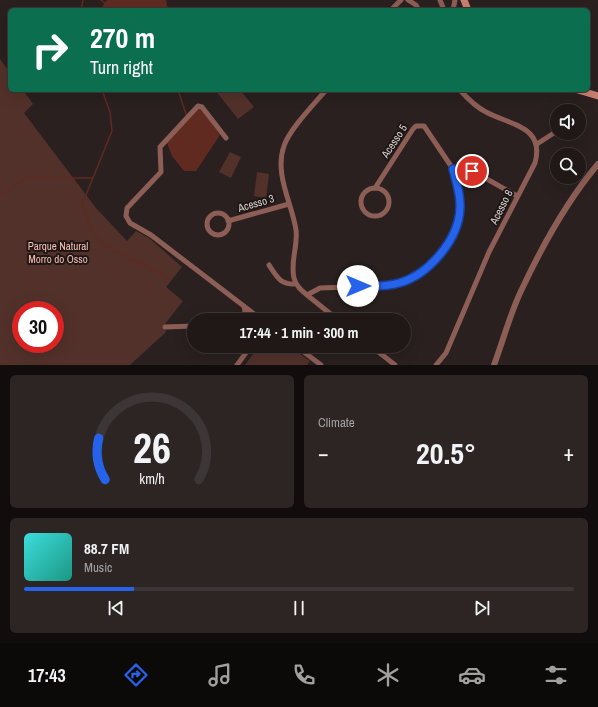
<!DOCTYPE html>
<meta charset="utf-8">
<style>
:root{--surface:#1f1817;--page:#2c2524;--text:#f1f3f6;--muted:#a1a0a1;--line:#3c3736;--accent:#2563eb}
body{margin:0;font-family:"Archivo Narrow",sans-serif;background:var(--page);color:var(--text);height:100vh;display:flex;flex-direction:column;font-size:15px;white-space:nowrap}
*{box-sizing:border-box;margin:0}
p{font-size:13px;color:var(--muted)}
.icon{flex:none;width:22px;height:22px;fill:none;stroke:currentColor;stroke-width:2;stroke-linecap:round;stroke-linejoin:round}
.map{position:relative;height:365px;overflow:hidden}
.drawer{display:flex;flex-direction:column;gap:10px;padding:10px;background:#110d0d;flex:1}
.drawer>*{flex:none}
.guide{position:absolute;left:8px;top:8px;width:582px;height:84px;border-radius:6px;box-shadow:0 4px 16px #0002,0 0 0 1px var(--line);background:#0b6e4f;color:#fff;overflow:hidden}
.buttons{position:absolute;left:550px;top:104px;display:grid;gap:8px}
.buttons a{display:grid;place-items:center;width:36px;height:36px;border-radius:50%;background:var(--surface);box-shadow:0 4px 16px #0002,0 0 0 1px var(--line);font-size:20px}
.speed{position:absolute;left:12px;top:301px;display:flex;gap:8px;font-size:20px;font-weight:700;text-align:center}
.speed>*{display:grid;place-content:center;width:52px;height:52px;border-radius:50%;background:var(--surface);box-shadow:0 4px 16px #0002,0 0 0 1px var(--line);line-height:1}
.speed .limit{border:6px solid #d22;background:#fff;color:#111}
.pin{position:absolute;display:grid;place-items:center;width:34px;height:34px;color:#fff;margin:-17px;border:2px solid #fff;border-radius:50%;box-shadow:0 1px 4px #0007}
.me{position:absolute;width:44px;margin:-22px;rotate:90deg;stroke-linejoin:round;filter:drop-shadow(0 0 3px #0008)}
.turn{display:flex;align-items:center;gap:14px;height:84px;padding:0 16px;font-size:18px}
.turn .icon{width:52px;height:52px;stroke-width:2.5}
.turn b{display:block;font-size:28px;line-height:34px}
.big{font-size:30px;font-weight:800;line-height:1.1}
.drawer .card{flex:1;display:flex;flex-direction:column;justify-content:center;gap:6px;min-width:0;padding:0 14px;border-radius:6px;background:var(--page)}
.drawer .dial{align-items:center;gap:0}
.dial svg{height:104px;overflow:visible;fill:none;stroke:var(--line);stroke-width:7;stroke-linecap:round;text-anchor:middle}
.dial text{fill:var(--text);stroke:none}
.song{display:flex;align-items:center;gap:12px}
.cover{width:48px;height:48px;border-radius:6px;background:linear-gradient(135deg,hsl(180 70% 55%),hsl(170 70% 35%))}
.played{height:4px;border-radius:2px;background:linear-gradient(90deg,var(--accent) 20%,var(--line) 20%)}
.keys{display:flex;justify-content:space-around;direction:ltr}
.heat{display:flex;justify-content:space-between;align-items:center;font-size:22px;direction:ltr}
.drawer .tiles{flex:1;display:grid;gap:10px;grid-template-columns:1fr 1fr}
.card:last-child{grid-column:span 2}
.trip{position:absolute;left:187px;top:313px;width:224px;height:40px;border-radius:20px;background:var(--surface);box-shadow:0 4px 16px #0002,0 0 0 1px var(--line);font-weight:800;line-height:40px;text-align:center}
.tabs{display:flex;height:64px;justify-content:space-around;align-items:center;background:#0c0a09;color:var(--muted)}
.tabs .icon{width:28px;height:28px}
.tabs .on{color:var(--accent)}
.tabs b{font-size:18px;color:var(--text)}
.map>svg:first-child{display:block}
</style>
<div class="map">
<svg width="598" height="365" viewBox="0 0 598 365">
<rect width="100%" height="100%" fill="#29201f"/>
<path fill="#52312a" fill-rule="evenodd" d="M0,59L10,73V90H23L33,104L24,113L96,208L127,241L136,231L149,238L182,267L166,287L183,301L165,324L166,332L130,365H0ZM21,310H55V344H21Z
M215,90H240L254,107L238,119Z
M230,152L241,157L231,178L219,172Z
M257,172L269,174L266,198L254,196Z
M259,346H289L310,361L307,365H245Z"/>
<path fill="#602a21" d="M107,0H166L168,10H100Z
M200,107L220,135L196,171H184L172,156L167,143Z"/>
<g fill="none" stroke-linecap="round" stroke-linejoin="round">
<path stroke="#602a21" stroke-width="1.5" d="M101,0L106,4
M81,10L83,0
M102,90L110,112L112,131L82,205L94,235L106,246L171,279
M178,90L187,117
M0,196L25,178H93"/>
<path stroke="#8d5e55" stroke-width="5" d="M408,0L416,5L419,10
M440,0L444,10
M391,10L401,0
M453,10L455,0
M565,133L573,137
M226,138L202,107L198,106L160,147L161,172L127,208L126,216L130,223L151,235L262,320
M537,144L557,131
M453,169L473,171L517,196
M361 202a14 14 0 1 1 28 0a14 14 0 1 1-28 0Z
M207 224a11 11 0 1 1 22 0a11 11 0 1 1-22 0Z
M228,221L289,204
M269,265C277,277 280,285 296,284
M307,295C301,290 296,286 294,278C290,262 298,246 296,230C292,203 274,174 284,146C289,130 314,104 326,90
M243,320L245,311L244,306
M338,320L307,295L320,288L378,286L399,283L410,279L438,258L453,235L460,209L458,189L453,169L424,126H416L413,129L375,188
M165,327L194,326
M296,346L321,365
M371,346L395,365
M237,365L251,346
M436,365L446,353L489,252L535,163C545,126 510,125 486,112C476,107 467,98 460,90"/>
<path stroke="#8d5e55" stroke-width="6" d="M494,365C503,341 510,314 521,291C542,246 566,202 598,164"/>
<path stroke="#ca7f71" stroke-width="7" d="M464,0L468,10
M578,90L598,96"/>
</g>
<g fill="none" stroke-linecap="round" stroke-linejoin="round">
<defs>
<path id="route" d="M358,286C372,286 386,287 399,283C428,275 459,240 460,208C461,195 456,181 453,169L472,171"/>
</defs>
<use href="#route" stroke="#184099" stroke-width="10"/>
<use href="#route" stroke="#2563eb" stroke-width="7"/>
</g>
<g text-anchor="middle" stroke-width="4" stroke-linejoin="round" paint-order="stroke">
<g font-size="11" fill="#d7d1cf" stroke="#1f1715">
<text transform="translate(394 141) rotate(-57)" y="4">Acesso 5</text>
<text transform="translate(256 203) rotate(-16)" y="4">Acesso 3</text>
<text transform="translate(501 207) rotate(-63)" y="4">Acesso 8</text>
</g>
<g font-size="11" fill="#f4bcb1" stroke="#1f1715">
<text x="58" y="250">Parque Natural<tspan x="58" dy="13">Morro do Osso</tspan></text>
</g>
</g>
</svg>
<div class="buttons">
<a><svg class="icon" aria-label="sound" viewBox="0 0 24 24"><path d="M4 9h4l5-4v14l-5-4H4zM17 9q2 3 0 6"/></svg></a>
<a><svg class="icon" aria-label="search" viewBox="0 0 24 24"><circle cx="10" cy="10" r="6"/><path d="M15 15l6 6"/></svg></a>
</div>
<div class="speed"><div class="limit">30</div></div>
<div class="pin" style="left:472px;top:171px;background:#d93025"><svg class="icon" aria-label="arrive" viewBox="0 0 24 24"><path d="M6 21V4h12l-3 4 3 4H6"/></svg></div>
<svg class="me" style="left:358px;top:286px" viewBox="-20 -20 40 40"><circle r="19" fill="#fff"/><path d="M0-13L10 11 0 6-10 11z" fill="#2563eb"/></svg>
<div class="trip">17:44 · 1 min · 300 m</div>
<div class="guide">
<div class="turn"><svg class="icon" aria-label="right" viewBox="0 0 24 24"><path d="M7 20v-9h11M14 6l5 5-5 5"/></svg><div><b>270 m</b>Turn right</div></div>
</div>
</div>
<section class="drawer">
<div class="tiles">
<div class="card dial"><svg viewBox="0 0 100 80">
<path d="M14 69A42 42 0 1 1 86 69"/>
<path d="M14 69A42 42 0 0 1 9 37" stroke="#2563eb"/>
<text x="50" y="56" font-size="32" font-weight="700">26</text>
<text x="50" y="72" font-size="11">km/h</text>
</svg></div>
<div class="card"><p>Climate</p>
<div class="heat"><a>−</a><b class="big">20.5°</b><a>+</a></div>
</div>
<div class="card">
<div class="song"><i class="cover"></i><div><b>88.7 FM</b><p>Music</p></div></div>
<div class="played"></div>
<div class="keys"><svg class="icon" aria-label="previous" viewBox="0 0 24 24"><path d="M18 5L8 12l10 7zM5 5v14"/></svg><svg class="icon" aria-label="pause" viewBox="0 0 24 24"><path d="M8 5v14M16 5v14"/></svg><svg class="icon" aria-label="next" viewBox="0 0 24 24"><path d="M6 5l10 7-10 7zM19 5v14"/></svg></div>
</div>
</div>
</section>
<nav class="tabs">
<b>17:43</b>
<svg class="icon on" aria-label="directions" viewBox="0 0 24 24"><path d="M12 3l9 9-9 9-9-9zM9 14v-3h6M13 9l2 2-2 2"/></svg>
<svg class="icon" aria-label="music" viewBox="0 0 24 24"><path d="M9 18V5l10-2v13"/><circle cx="6" cy="18" r="3"/><circle cx="16" cy="16" r="3"/></svg>
<svg class="icon" aria-label="phone" viewBox="0 0 24 24"><path d="M5 4h4l2 5-3 2q2 4 5 5l2-3 5 2v4C11 20 4 13 5 4z"/></svg>
<svg class="icon" aria-label="climate" viewBox="0 0 24 24"><path d="M12 3v18M4 7l16 10M4 17L20 7"/></svg>
<svg class="icon" aria-label="car" viewBox="0 0 24 24"><path d="M5 17H2v-5l4-1 3-4h7l3 4 3 1v5h-3M9 17h6M6 11h13"/><circle cx="7" cy="17" r="2"/><circle cx="17" cy="17" r="2"/></svg>
<svg class="icon" aria-label="filters" viewBox="0 0 24 24"><path d="M4 7h16M4 17h16"/><circle cx="9" cy="7" r="2"/><circle cx="15" cy="17" r="2"/></svg>
</nav>
